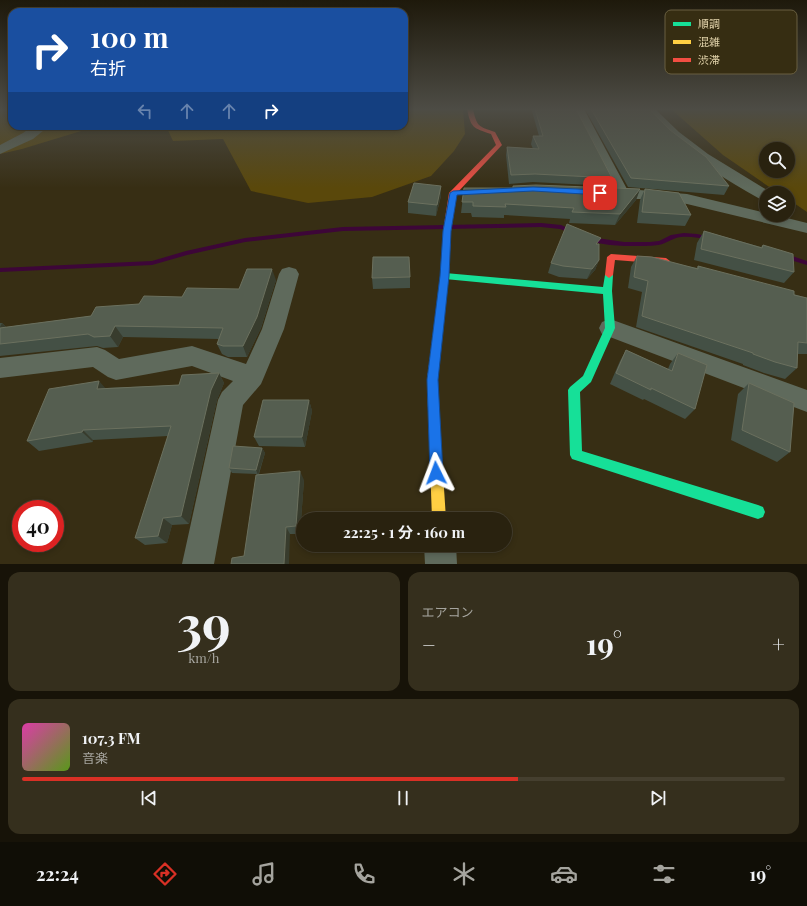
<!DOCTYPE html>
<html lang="ja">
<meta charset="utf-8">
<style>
:root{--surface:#29220f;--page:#352f1d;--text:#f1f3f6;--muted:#a5a49e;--line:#453f2f;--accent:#d93025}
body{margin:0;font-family:"Playfair Display","Noto Sans JP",serif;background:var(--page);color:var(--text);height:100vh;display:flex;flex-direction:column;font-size:15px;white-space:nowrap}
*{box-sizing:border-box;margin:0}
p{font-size:13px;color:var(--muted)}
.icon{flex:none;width:22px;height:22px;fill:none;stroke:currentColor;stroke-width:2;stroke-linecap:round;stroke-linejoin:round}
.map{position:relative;height:564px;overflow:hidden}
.panel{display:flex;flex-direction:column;gap:8px;padding:8px;background:#171308;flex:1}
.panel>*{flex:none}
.hud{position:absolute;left:8px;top:8px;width:400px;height:122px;border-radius:12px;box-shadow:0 2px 6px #0003,0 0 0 1px var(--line);background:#1a4fa0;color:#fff;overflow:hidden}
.controls{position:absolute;left:759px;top:142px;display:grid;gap:8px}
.controls a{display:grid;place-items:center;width:36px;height:36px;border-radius:50%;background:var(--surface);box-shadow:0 2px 6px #0003,0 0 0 1px var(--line);font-size:20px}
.speed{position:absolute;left:12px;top:500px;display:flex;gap:8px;font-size:20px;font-weight:700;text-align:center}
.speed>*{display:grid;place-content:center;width:52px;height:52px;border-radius:50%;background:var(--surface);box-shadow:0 2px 6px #0003,0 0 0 1px var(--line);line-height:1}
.speed .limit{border:6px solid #d22;background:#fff;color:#111}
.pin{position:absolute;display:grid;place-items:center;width:34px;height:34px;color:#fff;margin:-17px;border-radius:8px;box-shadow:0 2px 6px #0006}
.me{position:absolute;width:44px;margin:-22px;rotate:357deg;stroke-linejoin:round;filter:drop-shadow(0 0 3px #0008)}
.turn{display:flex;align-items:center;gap:14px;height:84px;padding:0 16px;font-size:18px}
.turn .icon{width:52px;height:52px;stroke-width:2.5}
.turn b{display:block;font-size:28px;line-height:34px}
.lanes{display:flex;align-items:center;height:38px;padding:0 16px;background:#0003;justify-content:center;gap:20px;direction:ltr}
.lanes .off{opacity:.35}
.big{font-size:30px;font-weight:700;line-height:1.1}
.panel .card{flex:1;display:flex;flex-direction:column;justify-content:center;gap:6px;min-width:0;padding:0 14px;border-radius:12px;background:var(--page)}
.panel .dial{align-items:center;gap:0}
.dial b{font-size:52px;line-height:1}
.song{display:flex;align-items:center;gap:12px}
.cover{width:48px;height:48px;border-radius:6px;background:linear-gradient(135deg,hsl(320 70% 55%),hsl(90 70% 35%))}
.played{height:4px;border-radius:2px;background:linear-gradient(90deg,var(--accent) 65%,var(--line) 65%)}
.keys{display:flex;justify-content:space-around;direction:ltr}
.heat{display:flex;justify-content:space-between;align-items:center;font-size:22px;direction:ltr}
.panel .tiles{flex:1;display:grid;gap:8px;grid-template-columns:1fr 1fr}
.card:last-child{grid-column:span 2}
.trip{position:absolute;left:296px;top:512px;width:216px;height:40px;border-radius:20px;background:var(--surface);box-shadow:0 2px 6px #0003,0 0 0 1px var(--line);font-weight:700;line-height:40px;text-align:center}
.dock{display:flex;height:64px;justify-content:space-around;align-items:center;background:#100e06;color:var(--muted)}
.dock .icon{width:28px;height:28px}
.dock .selected{color:var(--accent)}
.dock b{font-size:18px;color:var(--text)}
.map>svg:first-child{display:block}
</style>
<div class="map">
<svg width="807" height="564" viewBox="0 0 807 564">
<rect width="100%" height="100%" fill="#372e14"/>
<path fill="#5a480b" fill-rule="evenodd" d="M0,109H12V126H157L91,128L22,149L0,154Z
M404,109H463L465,134L454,151L431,176L372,197L308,203L251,191L223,139L173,141L166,126H404Z
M671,109H807V212L788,199V193H778L723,155ZM766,149H788V171H766Z"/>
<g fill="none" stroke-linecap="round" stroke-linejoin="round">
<path fill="#3d0638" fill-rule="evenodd" d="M541,223L561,225L575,231L576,232L573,234L560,229L541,227L343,231L245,242L187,255L152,265L0,272V268L152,261L186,251L245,238L343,227Z
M684,233L697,234L711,237L712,238L709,240C700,238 690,236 681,237C672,238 666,244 658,245C644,247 597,247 587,239L590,237L624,242H650L659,241L671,235Z
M784,254H786L807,261V265L784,258L783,256Z"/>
<path fill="#5f6a5c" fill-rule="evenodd" d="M572,109H584L627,189L687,194L766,213V215H775L807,223V233L687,204L646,199H622L605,196L603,193L605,190L611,188Z
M642,109H655L679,132L708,154L772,193H766V201L760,199C726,180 692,159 663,132C656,125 648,117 642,109Z
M33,126H49L33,139L0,154V145L23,133Z
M289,267L296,269L299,274L284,329L264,377L261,384L243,405L214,564H182L218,400L222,392L233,381L192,366L116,380L108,377L93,367L0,378V358L97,347L105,350L119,359L192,346L246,364L262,329L279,274L282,269Z
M610,319L807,390V412L602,334L599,328L602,322Z
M424,545H456L457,564H425Z"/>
<path fill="#16e098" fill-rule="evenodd" d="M609,272L613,275L612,291L615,328L591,382L580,392L582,451L758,505L763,507L765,512L763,517L758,519L572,459L570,455L568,390L570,387L583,376L605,328L603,294L445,279L441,276L445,273L603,287L605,275Z"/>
<path fill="#ffcf43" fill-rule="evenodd" d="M445,270L449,273L437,380L446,519H432L427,380L441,273Z"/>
<path fill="#f24e42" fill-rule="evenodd" d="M467,109H473C477,127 478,126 495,132L502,145L457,193L451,231L449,273L445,276L441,273L443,231L449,193L496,145L491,134C473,128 471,128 467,109Z
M611,254L666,258L670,261L666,264L615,260L613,275L609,278L605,275L607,257Z"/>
</g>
<path fill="#445045" d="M532,109H576L612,178L609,186L533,182L509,184L506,155L507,147L533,149L531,144L533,136H539L532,111Z
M585,109H649L670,130L729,186L724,195L628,187Z
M441,186V196L436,216L408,213V202Z
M513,186L640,189L636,200L615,225L569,223L570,219L504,215V218L472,217L471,213H461L464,188H513Z
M645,189L691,215L685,226L637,223L640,200Z
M704,231L761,247L763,245L794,272L784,283L694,260L697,243Z
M598,244L599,260L595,270L587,279L559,277L548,273L551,263Z
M637,256L697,268L698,266L807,298V354H798L797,368L785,379L764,373L743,365V364L636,327L642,292L628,288L631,267Z
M410,277V288L373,289L372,278Z
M276,280L261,328L247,357H228L222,354L217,344L219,339L123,337L118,347L103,348L97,346L0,356V323H2L6,327L91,316L139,304L239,289Z
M626,350L668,369L670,364L678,353L695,409L685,419L644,399L643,400L610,384L620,361Z
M219,373L224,383L217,400L189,524L172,525L167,543L145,545L135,538L168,436L93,440V442L39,451L27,441L106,388L179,385Z
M749,383L790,452L777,462L731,440L738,394Z
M309,400L312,411L305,447L259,446L254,437Z
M262,448L265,453L259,474L304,480L300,534H290L244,556L257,474L232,473L229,468Z"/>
<path fill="#383c2d" d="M441,186V196L436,216L437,205Z
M640,189L636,200L615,225L620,214Z
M599,260L595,270L587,279L592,269Z
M272,269L276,280L261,328L247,357L243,346Z
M2,323L13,334L0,329V327Z
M115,326L123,337L118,347L110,336Z
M219,373L224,383L217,400L189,524L181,516L211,390Z
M99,381L108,391L97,389Z
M309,400L312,411L305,447L302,437Z
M83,430L93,440V442L82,432Z
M262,448L265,453L258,475L256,470Z
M300,471L304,480L300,534L296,526Z
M163,518L172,525L167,543L158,536Z
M286,527L290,534L289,564H284Z"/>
<path fill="#555e50" stroke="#6b705e" d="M535,109H576L612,178L535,174L511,175L507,147L539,149L533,136H543Z
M591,109H649L670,130L706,157L729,186L631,178Z
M414,183L441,186L437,205L408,202Z
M536,185L640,189L620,214L572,212L574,208L505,204L506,207L473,206V202H462L464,188H513V186Z
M645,189L679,193L691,215L642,212Z
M567,224L601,238L596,244H599V260L592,269L563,266L551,263Z
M704,231L762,248L763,245L793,254L794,272L701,249Z
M637,256L652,257L698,269V266L794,291V295L807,298V343L798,342L797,368L775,362L753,354V353L642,316L648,281L634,277Z
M373,257H409L410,277L372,278Z
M247,269H272L257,317L243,346H223L217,344L223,328L115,326L110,336L94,337L88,334L0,344V328L91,316L96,307L139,304L144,296L182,297L187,288L239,289Z
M626,350L672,371L678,353L707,365L695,409L651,388V390L616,373Z
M219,373L211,390L181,516L163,518L158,536L135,538L171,426L83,430L82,432L27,441L49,389L99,381L97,389L179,385L182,375Z
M749,383L794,403L790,452L742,430Z
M263,400H309L302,437H254Z
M233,446L262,448L256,470L229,468Z
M300,471L296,526L286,527L284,564H231L232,558L244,556L256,475Z"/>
<linearGradient id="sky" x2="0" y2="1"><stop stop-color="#1e190b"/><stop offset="0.58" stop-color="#4d4c45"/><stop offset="1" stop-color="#4d4c45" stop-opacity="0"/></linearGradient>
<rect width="807" height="188" fill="url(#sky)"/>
<path fill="#1a73e8" stroke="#114b97" d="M533,187L600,190L604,193L600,195L533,191L457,195L451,231L449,276L438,380L443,473L441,477L436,479L432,477L430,473L427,380L440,276L443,231L450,193L453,191Z"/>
<rect x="665" y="10" width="132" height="64" rx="6" fill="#362d12" stroke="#695f40" stroke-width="1"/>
<rect x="673" y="22" width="18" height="4" fill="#16e098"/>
<rect x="673" y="40" width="18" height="4" fill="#ffcf43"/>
<rect x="673" y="58" width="18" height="4" fill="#f24e42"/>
<g font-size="11" fill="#e1d2aa">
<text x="698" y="28">順調</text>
<text x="698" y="46">混雑</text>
<text x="698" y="64">渋滞</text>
</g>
</svg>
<div class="controls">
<a><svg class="icon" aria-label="search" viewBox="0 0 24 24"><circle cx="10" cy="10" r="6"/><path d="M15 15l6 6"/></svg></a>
<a><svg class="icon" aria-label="layers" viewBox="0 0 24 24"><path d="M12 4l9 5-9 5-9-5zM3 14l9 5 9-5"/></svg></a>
</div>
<div class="speed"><div class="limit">40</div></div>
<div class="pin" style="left:600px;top:193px;background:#d93025"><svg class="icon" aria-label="arrive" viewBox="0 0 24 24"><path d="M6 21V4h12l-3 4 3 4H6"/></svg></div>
<svg class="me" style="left:436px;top:473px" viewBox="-20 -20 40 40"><path d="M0-17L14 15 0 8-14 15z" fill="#1a73e8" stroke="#fff" stroke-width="4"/></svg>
<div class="trip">22:25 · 1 分 · 160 m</div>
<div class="hud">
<div class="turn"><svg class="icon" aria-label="right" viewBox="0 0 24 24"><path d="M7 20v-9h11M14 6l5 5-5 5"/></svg><div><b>100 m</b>右折</div></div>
<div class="lanes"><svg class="icon off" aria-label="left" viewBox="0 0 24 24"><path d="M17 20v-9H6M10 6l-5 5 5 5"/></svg><svg class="icon off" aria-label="ahead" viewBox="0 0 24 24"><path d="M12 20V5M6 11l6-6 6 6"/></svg><svg class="icon off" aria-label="ahead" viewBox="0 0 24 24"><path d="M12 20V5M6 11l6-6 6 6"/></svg><svg class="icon" aria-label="right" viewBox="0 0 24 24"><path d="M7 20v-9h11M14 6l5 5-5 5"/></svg></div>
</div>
</div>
<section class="panel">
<div class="tiles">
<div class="card dial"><b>39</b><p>km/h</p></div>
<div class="card"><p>エアコン</p>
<div class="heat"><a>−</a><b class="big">19°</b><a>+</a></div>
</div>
<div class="card">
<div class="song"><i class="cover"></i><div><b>107.3 FM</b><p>音楽</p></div></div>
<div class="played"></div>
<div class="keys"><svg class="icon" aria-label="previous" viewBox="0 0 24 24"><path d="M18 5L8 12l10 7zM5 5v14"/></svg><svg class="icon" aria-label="pause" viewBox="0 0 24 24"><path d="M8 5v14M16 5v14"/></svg><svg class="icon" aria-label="next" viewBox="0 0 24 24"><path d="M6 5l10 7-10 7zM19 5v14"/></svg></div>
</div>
</div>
</section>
<nav class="dock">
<b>22:24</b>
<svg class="icon selected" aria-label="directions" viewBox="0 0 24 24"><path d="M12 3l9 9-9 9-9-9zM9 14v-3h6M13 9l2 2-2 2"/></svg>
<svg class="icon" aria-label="music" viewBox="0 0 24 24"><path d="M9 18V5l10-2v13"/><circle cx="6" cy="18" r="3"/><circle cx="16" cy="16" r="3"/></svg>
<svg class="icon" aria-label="phone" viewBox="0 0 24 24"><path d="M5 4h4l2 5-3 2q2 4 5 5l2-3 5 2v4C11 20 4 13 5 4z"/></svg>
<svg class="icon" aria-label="climate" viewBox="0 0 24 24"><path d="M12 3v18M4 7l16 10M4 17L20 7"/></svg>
<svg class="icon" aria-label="car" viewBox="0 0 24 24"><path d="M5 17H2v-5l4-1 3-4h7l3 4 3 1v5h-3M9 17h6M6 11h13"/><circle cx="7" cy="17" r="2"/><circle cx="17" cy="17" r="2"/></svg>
<svg class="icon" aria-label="filters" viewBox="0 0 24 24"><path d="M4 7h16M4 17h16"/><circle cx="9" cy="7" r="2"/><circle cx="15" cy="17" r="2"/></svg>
<b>19°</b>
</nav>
